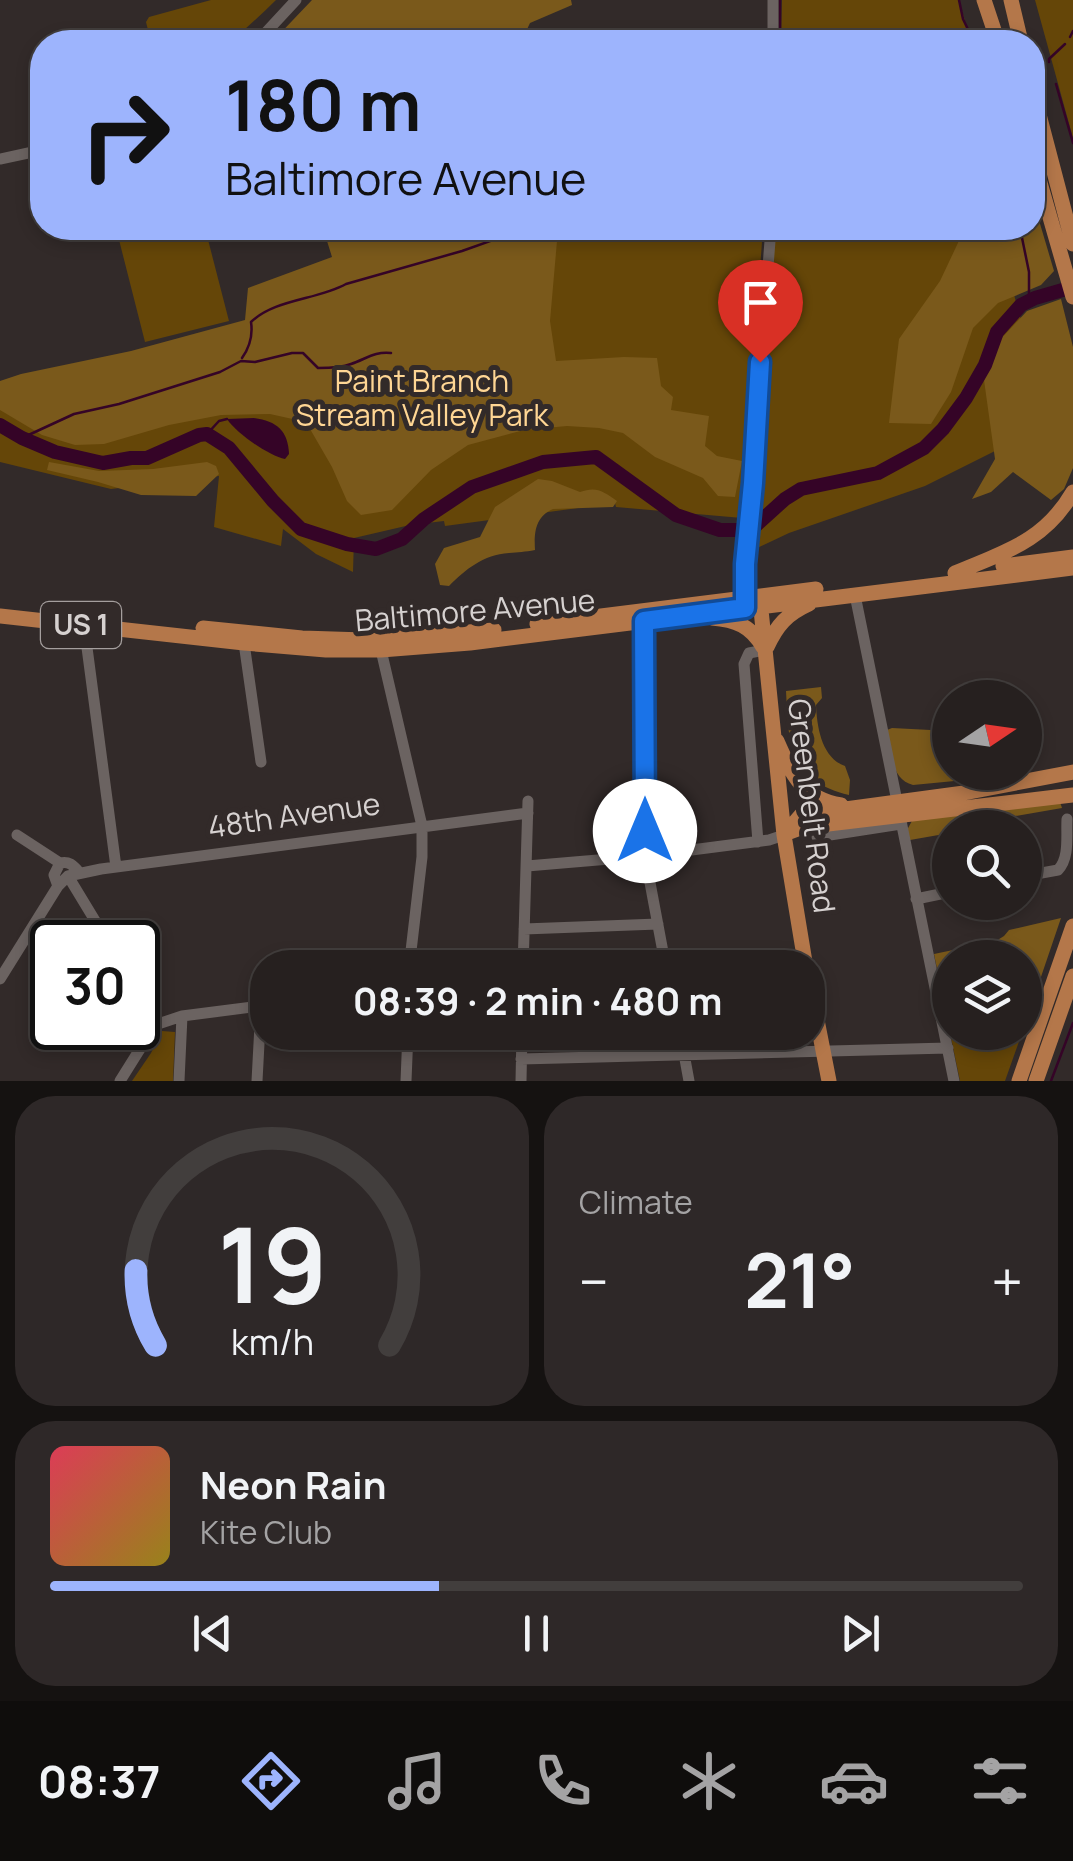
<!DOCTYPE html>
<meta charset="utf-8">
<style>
:root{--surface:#26201f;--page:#2e2828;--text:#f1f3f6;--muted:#a4a3a4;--line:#423e3d;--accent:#9db4fd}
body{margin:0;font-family:Manrope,sans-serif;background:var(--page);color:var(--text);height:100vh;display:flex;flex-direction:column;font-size:38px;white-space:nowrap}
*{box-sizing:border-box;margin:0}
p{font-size:32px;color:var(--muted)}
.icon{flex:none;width:55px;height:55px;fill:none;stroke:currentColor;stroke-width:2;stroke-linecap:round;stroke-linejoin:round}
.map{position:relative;height:1081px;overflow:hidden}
.side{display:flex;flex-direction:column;gap:15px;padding:15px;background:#151211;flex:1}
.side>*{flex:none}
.banner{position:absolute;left:30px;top:30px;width:1015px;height:210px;border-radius:40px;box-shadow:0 5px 15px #0003,0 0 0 2px var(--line);background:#9db4fd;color:#111;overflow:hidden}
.needle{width:65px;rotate:77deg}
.controls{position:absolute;left:932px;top:680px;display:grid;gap:20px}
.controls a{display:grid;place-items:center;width:110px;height:110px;border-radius:50%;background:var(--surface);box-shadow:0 5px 15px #0003,0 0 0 2px var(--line);font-size:50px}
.speed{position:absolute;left:30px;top:920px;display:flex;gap:20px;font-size:50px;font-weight:700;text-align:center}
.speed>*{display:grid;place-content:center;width:130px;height:130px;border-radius:50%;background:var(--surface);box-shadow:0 5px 15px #0003,0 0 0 2px var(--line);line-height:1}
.speed .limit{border:5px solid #111;border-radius:15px;background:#fff;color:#111}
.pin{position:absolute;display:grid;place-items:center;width:85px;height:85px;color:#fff;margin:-102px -42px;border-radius:50% 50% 50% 0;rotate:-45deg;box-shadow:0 0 10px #0007}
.pin .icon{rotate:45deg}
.me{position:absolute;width:110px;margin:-55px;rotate:0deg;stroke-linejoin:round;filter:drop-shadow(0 0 8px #0008)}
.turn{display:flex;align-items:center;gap:35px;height:210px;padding:0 30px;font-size:45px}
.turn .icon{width:130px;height:130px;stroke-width:2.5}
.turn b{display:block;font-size:70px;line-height:85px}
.big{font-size:75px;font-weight:700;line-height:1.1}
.side .widget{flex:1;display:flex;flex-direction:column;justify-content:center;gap:15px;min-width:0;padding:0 35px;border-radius:40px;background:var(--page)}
.side .dial{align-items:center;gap:0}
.dial svg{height:260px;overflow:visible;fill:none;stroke:var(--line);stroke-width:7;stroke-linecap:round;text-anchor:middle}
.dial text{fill:var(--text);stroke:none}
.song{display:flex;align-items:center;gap:30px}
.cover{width:120px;height:120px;border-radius:15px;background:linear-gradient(135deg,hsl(350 70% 55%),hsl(50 70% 35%))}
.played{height:10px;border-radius:5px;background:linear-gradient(90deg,var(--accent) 40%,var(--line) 40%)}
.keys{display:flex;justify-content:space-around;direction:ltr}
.heat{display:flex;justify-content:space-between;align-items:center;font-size:55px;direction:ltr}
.side .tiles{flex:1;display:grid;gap:15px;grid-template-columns:1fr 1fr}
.widget:last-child{grid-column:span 2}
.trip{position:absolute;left:250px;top:950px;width:575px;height:100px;border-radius:40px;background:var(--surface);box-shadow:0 5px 15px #0003,0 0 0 2px var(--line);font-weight:700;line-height:100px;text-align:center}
.dock{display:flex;height:160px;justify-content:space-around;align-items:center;background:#0f0d0c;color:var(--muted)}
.dock .icon{width:70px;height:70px}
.dock .selected{color:var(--accent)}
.dock b{font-size:45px;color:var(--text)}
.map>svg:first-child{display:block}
</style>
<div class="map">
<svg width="1073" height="1081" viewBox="0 0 1073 1081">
<rect width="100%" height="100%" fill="#322a29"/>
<path fill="#654608" d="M211,0H276C261,15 246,28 231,42H151L146,22L149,17Z
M782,0H959L971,42H781Z
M1035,0H1073V138Z
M116,228H205L229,321L145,342Z
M556,228H763L742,518L616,507L615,503L445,526L444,521L410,525L354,538L353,572L316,554L283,529L281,546L214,527L219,476L111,489L0,462V391L169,346Z
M774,228H1022L1011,284L1025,334L1063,417L925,486L789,533L751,551Z
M162,1031L175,1032L173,1081H132L151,1053Z
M950,1033H1004L1013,1037L1022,1033L1005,1081H960Z"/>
<path fill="#7a591b" d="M312,0H571L572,5L530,23L521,42H272Z
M1033,200L1054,271L1041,285L998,303L973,328L951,392L931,424L889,423L899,339L940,281L965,228H1032Z
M323,228H711L557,241L550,321L556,361L624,357L657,358L661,386L673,397L671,410L709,416L705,446L717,456L742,461L735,497L718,496L703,478L655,457L623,433L599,428L567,426L524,430L468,445L431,470L392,510L361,515L347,501L332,467L306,422L270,414L221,415L169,425L104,444L75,445L42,435L0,410V381L21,374L131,351L245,320L248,288L332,257Z
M1061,299L1073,347V468L1064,489L1051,500L1013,472L991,492L972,499L995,459L984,380L998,342L1027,311Z
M49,462L99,471L153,469L207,462L216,466L219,474L196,496L141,495L98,482L47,470Z
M538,479L552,481L580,492C596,486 603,491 617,501L613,507L553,509C535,517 534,533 535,550C525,552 518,552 509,553C483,555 466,569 449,586L440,585L435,564L444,548L480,537L495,507Z
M821,687L822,698L816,705C817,728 822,758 845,766L850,780L849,795C788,780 789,746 786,691Z
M892,728L950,731V772L1021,773L996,777L913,785C890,779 891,750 887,730Z
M1060,802L1062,808L998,819L993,827L950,828V833L910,840L907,830L913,819Z
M1061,918L1025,1024V958H950V1009L945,1008L934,954L996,941L1004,936L1009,930Z"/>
<path fill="#350427" d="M254,418C277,421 288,431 289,454L285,459C269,456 236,433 227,419Z"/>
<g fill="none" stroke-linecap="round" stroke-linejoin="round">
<path stroke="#350427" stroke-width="2.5" d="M780,0V42
M959,0L963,19L974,42
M1070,37L1073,31
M1049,62V59L1065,44
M1056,84L1073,143
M536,228H540
M568,228H577
M1020,228L1029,272V301
M242,358C249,348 253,335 251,322C275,299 317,300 346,284L462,251L527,228
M207,434L219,421L227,419
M22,438L74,414L119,404L220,372L241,361L255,362L292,353H303L318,368C329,368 341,368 351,364C366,359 375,351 391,353
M1051,1081L1073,1023"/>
<path stroke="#350427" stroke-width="14" d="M0,425L22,438L55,452L103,463L131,458H147L199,435L207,434L229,448L273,501L301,529L347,544L376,549L402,539L424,519L472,487L543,462L596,457L676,515L720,530H739L754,527L785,499L801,489L878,473L924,448L943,429L966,398L985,365L997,332L1021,305L1035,298L1073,287"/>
<path stroke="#6b6361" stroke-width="11" d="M773,0V42
M257,42L296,0
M0,159L42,150
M855,595L954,1081
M745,604V564L771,228
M644,621L645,856L666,968
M84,625L116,867
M244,643L261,762
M381,650L422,826V857L409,968
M17,835L60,863
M817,837L901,824
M758,842L744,664L749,653L765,650
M527,866L645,856L769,840L784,835
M68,876L101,869L528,813
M68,876L108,942
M1025,876L1058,870C1070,858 1066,835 1067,819
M58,886L54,875L60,863C69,861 73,865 79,872
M916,899L950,892
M524,929L658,924
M523,968L528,801
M0,979L58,886L68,876
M138,994L155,1025
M680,1032L689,1081
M521,1059L948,1048
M120,1081L155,1025L182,1016L268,1005
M179,1081L182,1016
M257,1081L261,1006
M406,1081L408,1032
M521,1081L522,1032"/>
<path stroke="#b4774a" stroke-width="15" d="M984,0L998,42
M1011,0L1021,42
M1032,88L1073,244
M1032,155L1073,297
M1003,566L1073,557
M955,573C1004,552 1044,542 1073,492
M760,600L784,835L806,968
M0,616L244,643L326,650H381L470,643L1073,568
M712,618C736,620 751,626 763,647
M537,624L816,589
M203,628L302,638L364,640L494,630
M767,647C777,625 787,614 809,604
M777,741C792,775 802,798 841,805
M787,833L803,827L1073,795
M784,835L801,815L964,793L1073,772
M808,974L829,1081
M1019,1081L1073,926
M1036,1081L1073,976"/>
</g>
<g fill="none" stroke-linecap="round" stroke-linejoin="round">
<defs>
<path id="route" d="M645,831L644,621L745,608V564L753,483L760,362"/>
</defs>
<use href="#route" stroke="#114b97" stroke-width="25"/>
<use href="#route" stroke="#1a73e8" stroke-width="18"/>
</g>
<g text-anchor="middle" stroke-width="10" stroke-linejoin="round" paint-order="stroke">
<rect fill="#322a29" stroke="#a59f9e" stroke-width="2.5" x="41" y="602" width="80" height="46" rx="8"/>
<g font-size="28" font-weight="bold" fill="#d6d1d0">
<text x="81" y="635">US 1</text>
</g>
<g font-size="30" fill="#ffd694" stroke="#322a29">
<text x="422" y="392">Paint Branch<tspan x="422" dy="34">Stream Valley Park</tspan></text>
</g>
<g font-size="30" fill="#d6d1d0" stroke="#322a29">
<text transform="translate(475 611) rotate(-5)" y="10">Baltimore Avenue</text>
<text transform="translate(811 806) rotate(83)" y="10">Greenbelt Road</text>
<text transform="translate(294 816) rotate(-8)" y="10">48th Avenue</text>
</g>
</g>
</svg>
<div class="controls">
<a><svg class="needle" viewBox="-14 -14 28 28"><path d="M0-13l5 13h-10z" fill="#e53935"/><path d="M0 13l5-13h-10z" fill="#a4a3a4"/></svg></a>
<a><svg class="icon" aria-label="search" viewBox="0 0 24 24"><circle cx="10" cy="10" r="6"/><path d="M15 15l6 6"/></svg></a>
<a><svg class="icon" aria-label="layers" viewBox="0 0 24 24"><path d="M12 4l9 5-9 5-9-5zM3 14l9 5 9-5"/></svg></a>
</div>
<div class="speed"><div class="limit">30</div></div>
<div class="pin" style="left:760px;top:362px;background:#d93025"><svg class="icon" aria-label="arrive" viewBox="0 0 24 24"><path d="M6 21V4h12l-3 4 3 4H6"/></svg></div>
<svg class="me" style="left:645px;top:831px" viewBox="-20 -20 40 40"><circle r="19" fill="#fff"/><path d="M0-13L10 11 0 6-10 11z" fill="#1a73e8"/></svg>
<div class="trip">08:39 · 2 min · 480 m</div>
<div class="banner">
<div class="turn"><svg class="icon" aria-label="right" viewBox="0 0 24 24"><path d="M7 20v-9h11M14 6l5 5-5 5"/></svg><div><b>180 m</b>Baltimore Avenue</div></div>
</div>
</div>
<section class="side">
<div class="tiles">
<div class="widget dial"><svg viewBox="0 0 100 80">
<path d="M14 69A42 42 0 1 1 86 69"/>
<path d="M14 69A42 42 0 0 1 8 46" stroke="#9db4fd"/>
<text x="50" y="56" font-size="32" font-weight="700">19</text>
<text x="50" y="72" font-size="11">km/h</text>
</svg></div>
<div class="widget"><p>Climate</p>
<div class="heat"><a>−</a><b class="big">21°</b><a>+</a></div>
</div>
<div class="widget">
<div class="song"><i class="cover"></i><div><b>Neon Rain</b><p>Kite Club</p></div></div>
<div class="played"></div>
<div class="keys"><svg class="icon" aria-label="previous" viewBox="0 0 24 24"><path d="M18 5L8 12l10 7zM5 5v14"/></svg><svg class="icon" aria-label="pause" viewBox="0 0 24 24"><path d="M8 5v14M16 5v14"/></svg><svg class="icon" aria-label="next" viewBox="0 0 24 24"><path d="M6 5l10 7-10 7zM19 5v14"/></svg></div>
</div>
</div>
</section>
<nav class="dock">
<b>08:37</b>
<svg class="icon selected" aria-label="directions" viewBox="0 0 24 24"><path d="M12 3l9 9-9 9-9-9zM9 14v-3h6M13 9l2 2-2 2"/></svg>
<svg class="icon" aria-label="music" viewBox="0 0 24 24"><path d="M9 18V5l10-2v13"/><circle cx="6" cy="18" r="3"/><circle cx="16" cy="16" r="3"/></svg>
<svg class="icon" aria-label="phone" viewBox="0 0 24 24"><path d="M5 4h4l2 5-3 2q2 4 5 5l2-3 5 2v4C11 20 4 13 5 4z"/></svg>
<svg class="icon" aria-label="climate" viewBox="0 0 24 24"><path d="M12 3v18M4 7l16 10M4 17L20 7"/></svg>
<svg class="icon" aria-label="car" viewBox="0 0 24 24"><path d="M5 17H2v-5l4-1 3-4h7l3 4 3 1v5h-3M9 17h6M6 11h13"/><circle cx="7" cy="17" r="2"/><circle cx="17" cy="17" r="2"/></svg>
<svg class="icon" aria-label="filters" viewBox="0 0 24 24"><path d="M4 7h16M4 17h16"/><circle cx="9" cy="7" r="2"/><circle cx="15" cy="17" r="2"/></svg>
</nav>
